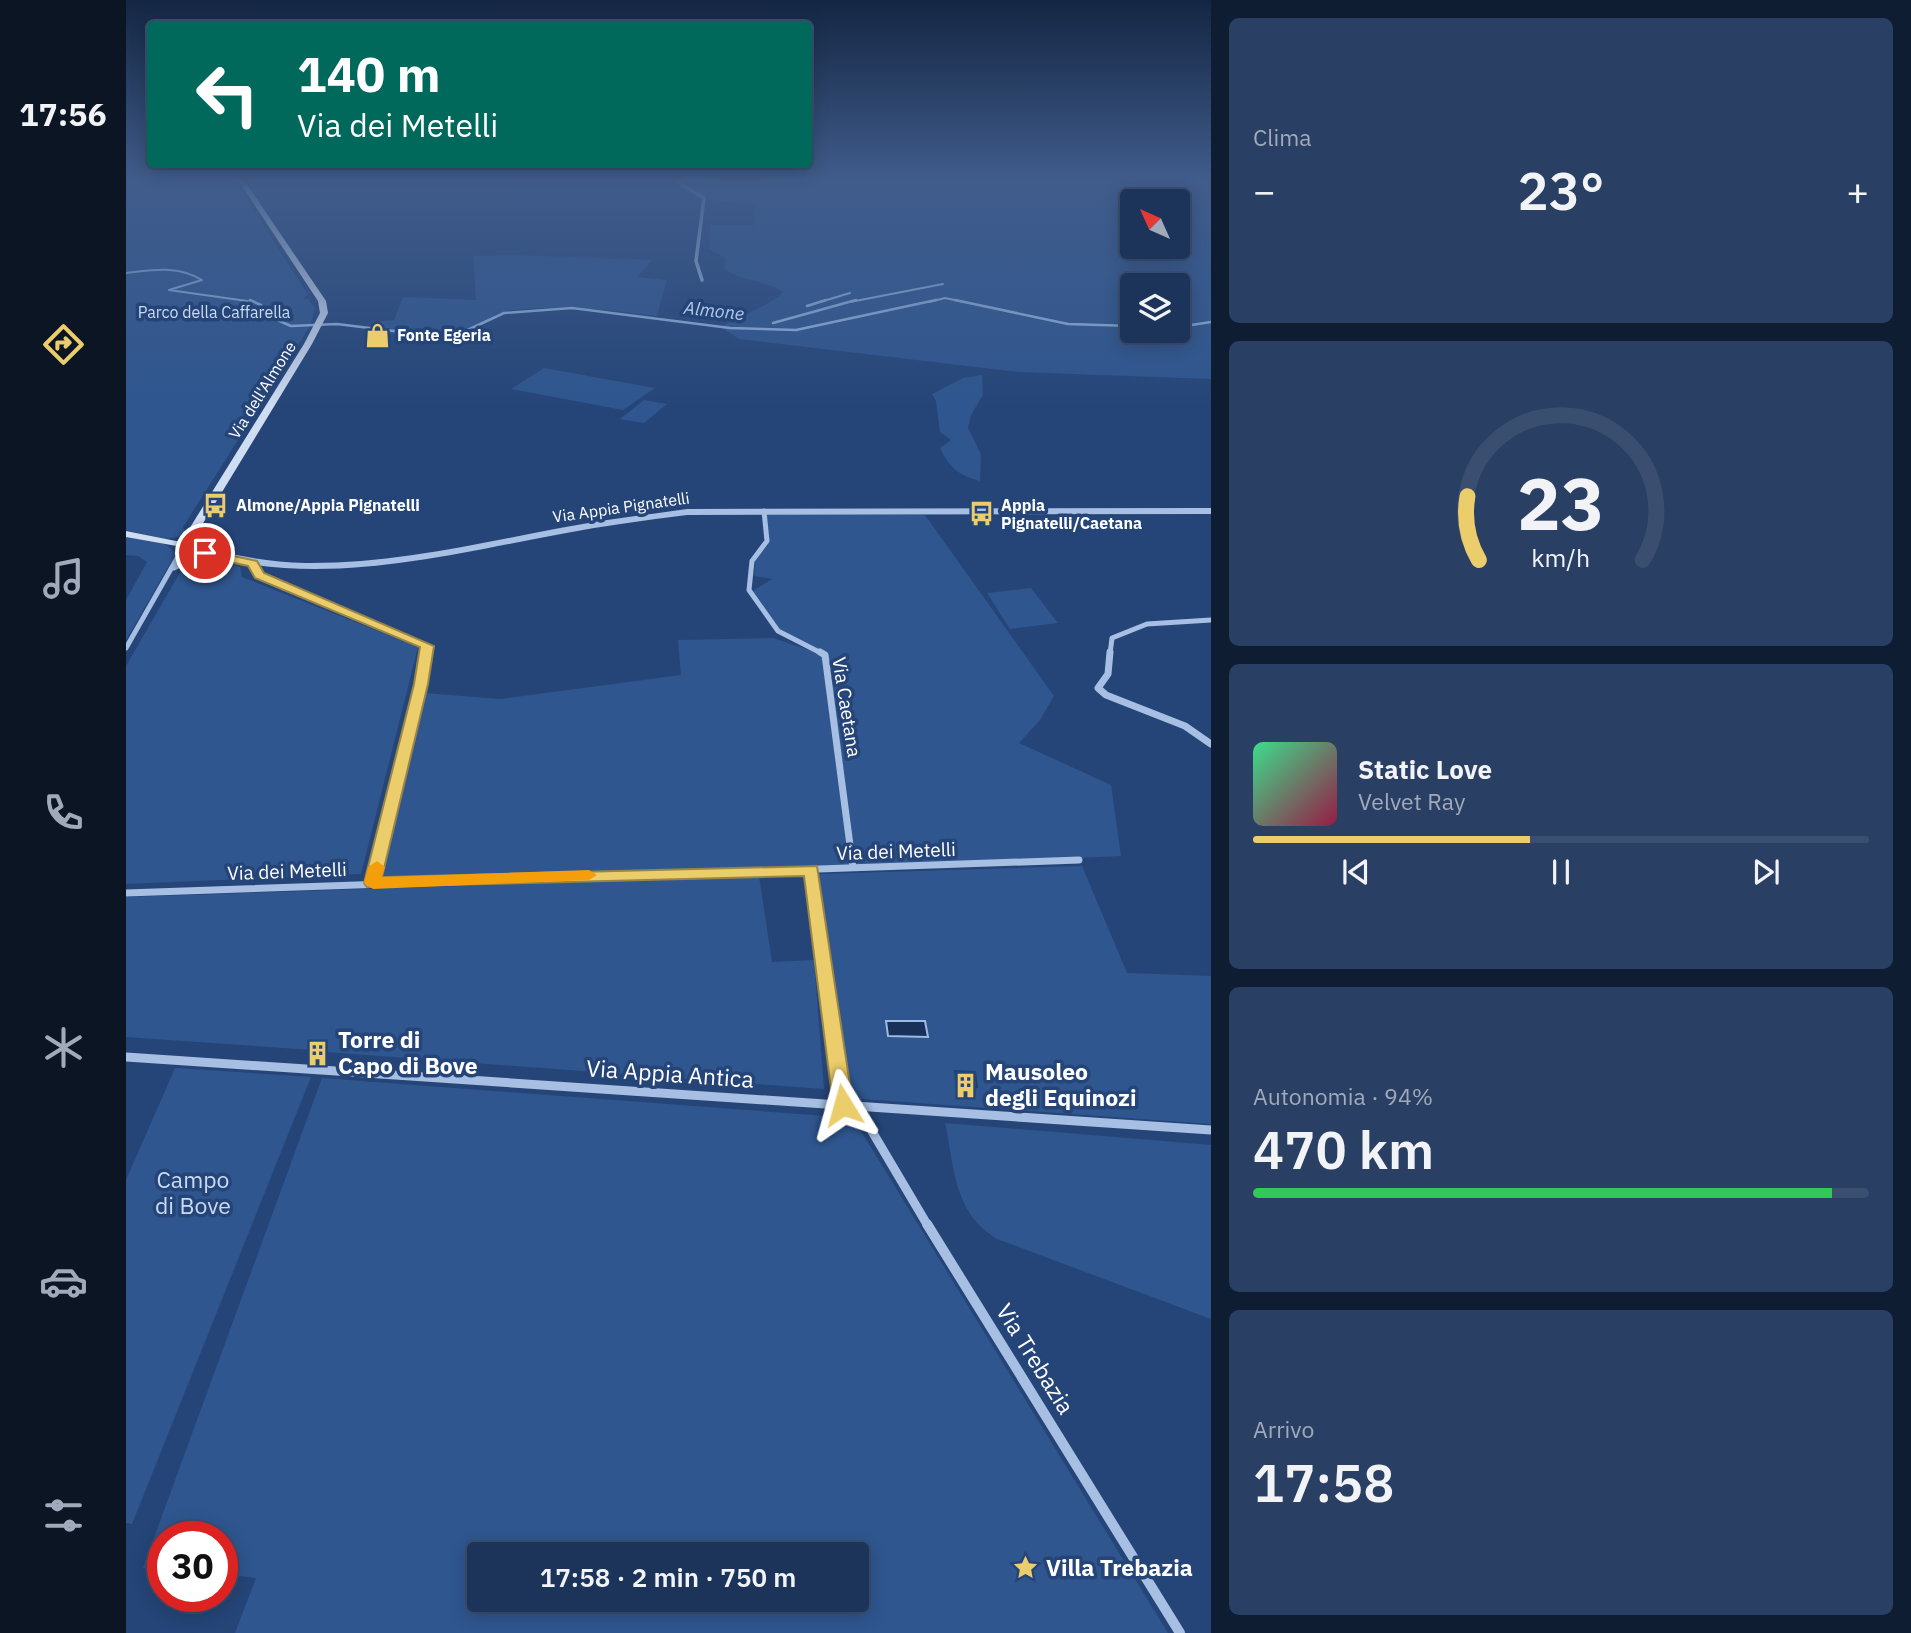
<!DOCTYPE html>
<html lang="it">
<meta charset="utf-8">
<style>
:root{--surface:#1c345a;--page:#293f63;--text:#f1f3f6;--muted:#a0aabb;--line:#3a4f70;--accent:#eccd6b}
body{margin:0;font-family:"IBM Plex Sans",sans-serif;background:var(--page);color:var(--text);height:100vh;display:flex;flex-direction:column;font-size:26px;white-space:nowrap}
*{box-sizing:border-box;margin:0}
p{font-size:23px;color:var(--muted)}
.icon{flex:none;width:38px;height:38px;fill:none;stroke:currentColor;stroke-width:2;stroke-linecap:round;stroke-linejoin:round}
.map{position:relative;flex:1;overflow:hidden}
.sheet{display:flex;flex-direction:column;gap:18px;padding:18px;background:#0f1d32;width:700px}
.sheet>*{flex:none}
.guide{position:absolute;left:21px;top:21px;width:665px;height:147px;border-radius:7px;box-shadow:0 4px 18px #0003,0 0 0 2px var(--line);background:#00695c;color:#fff;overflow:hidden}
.needle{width:46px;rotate:315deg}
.fabs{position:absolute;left:994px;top:189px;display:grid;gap:14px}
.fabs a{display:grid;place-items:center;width:70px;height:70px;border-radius:7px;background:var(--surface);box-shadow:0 4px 18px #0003,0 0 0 2px var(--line);font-size:35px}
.speed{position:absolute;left:21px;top:1521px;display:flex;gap:14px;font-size:35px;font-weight:700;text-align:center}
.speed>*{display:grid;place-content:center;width:91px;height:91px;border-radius:50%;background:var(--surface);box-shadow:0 4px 18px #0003,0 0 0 2px var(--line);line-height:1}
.speed .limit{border:10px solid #d22;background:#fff;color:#111}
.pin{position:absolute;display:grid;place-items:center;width:60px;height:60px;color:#fff;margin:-30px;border:4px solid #fff;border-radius:50%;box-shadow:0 2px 7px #0007}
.me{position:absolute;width:77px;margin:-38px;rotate:352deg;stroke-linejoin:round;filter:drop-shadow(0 0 5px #0008)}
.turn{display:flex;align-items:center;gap:24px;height:147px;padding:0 35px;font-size:32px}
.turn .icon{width:91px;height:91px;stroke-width:2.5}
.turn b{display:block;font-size:49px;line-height:60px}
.big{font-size:52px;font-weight:600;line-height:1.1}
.sheet .widget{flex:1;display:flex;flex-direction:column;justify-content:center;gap:10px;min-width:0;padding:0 24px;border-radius:10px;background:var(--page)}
.sheet .dial{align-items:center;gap:0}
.dial svg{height:182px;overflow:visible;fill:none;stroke:var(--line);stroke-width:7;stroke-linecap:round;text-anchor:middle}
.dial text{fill:var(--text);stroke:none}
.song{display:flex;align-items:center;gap:21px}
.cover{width:84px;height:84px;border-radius:10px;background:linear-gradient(135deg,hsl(150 70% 55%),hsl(340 70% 35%))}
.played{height:7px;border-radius:4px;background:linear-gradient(90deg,var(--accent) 45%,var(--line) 45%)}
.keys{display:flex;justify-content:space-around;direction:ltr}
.heat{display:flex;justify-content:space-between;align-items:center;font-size:38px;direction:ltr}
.charge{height:10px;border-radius:5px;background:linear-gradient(90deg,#34c759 94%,var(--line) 0)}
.trip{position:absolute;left:341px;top:1542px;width:402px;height:70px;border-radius:7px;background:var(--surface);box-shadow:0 4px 18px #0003,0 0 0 2px var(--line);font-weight:600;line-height:70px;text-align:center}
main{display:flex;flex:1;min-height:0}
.tabs{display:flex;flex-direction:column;width:126px;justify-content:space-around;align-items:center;background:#0b1524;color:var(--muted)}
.tabs .icon{width:49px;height:49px}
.tabs .current{color:var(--accent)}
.tabs b{font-size:32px;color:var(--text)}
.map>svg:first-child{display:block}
</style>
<main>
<nav class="tabs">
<b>17:56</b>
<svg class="icon current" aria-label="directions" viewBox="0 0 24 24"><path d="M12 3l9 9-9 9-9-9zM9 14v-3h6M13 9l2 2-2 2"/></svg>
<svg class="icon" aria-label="music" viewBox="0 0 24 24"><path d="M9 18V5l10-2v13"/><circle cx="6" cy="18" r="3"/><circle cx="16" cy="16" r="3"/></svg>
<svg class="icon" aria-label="phone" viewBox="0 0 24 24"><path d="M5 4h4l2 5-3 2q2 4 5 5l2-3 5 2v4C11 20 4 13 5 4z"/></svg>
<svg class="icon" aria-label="climate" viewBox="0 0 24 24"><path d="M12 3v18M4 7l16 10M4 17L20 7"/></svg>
<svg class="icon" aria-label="car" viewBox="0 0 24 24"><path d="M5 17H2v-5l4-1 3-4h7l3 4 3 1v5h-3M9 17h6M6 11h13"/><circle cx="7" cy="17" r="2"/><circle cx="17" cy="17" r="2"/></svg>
<svg class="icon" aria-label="filters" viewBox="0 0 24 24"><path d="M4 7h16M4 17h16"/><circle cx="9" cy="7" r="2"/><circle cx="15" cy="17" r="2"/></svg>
</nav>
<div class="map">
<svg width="1085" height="1633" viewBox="0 0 1085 1633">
<rect width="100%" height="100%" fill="#254578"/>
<path fill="#2f568f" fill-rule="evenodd" d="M0,180L109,181L182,295L177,298L182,299L189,308L184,326L57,527L59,531L52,537L39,539L0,530Z
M706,180H1085V379L893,372L613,339L595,327C615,314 639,309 657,292C640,280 616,282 598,269L600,258L583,249L584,225H628L630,204C603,203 580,202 561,182ZM1006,201H1052V247H1006ZM1006,285H1052V331H1006Z
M387,255L526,260L511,277L541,280L531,316C481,310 432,304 381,311C366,313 357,325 344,331C315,344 279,335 248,331L255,321L268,320L277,297L350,300L347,256Z
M418,368L529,388L497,410L385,389Z
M856,375L857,395L845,415L842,428L855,454L854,481C833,475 824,469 814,448L825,440L814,432L810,401L806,394L837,378Z
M518,400L541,404L518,423L494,419Z
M641,514L799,515L928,696L914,720L893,743L985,785L995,856L727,868L256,876L298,693L374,699L555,675L552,640L647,638L695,654L647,625L624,593L646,579L628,576L630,556L642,545Z
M0,536L39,544L50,553L0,640V600L21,562L12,556L0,555Z
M77,559L114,567L116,577L292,647L235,874L0,884V666L56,569Z
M905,588L932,623L884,629L861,593Z
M956,866L1001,973L1085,976V1124L723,1098L693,874Z
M633,876L646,962L688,960L698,1089L200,1052V1048L187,1047L186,1050L0,1037V897Z
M49,1068L185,1077L6,1524L0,1523V1180Z
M196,1078L727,1118L1042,1633H109L130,1578L96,1574V1536H37V1569L17,1568ZM732,1554V1600H354V1554Z
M819,1123L1085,1145V1319L871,1239C827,1212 829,1169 819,1123Z"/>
<path fill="#193158" stroke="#9bbae4" stroke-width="2" d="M760,1021H799L802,1037L762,1036Z"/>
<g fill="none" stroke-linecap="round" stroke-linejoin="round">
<path stroke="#9bbae4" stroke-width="2" d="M0,273C27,270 52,265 76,280L43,290L128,302
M694,302L724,293
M724,302L817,284
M803,302L819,298L838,302"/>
<path stroke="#9bbae4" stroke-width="2.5" d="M124,300L135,305V313L165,326L211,324L317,337L333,334L378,313L446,308L604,328L670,330L810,300
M829,300L942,324L1006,326
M681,306L700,300
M647,323L730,300
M1052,327L1085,322"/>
<path stroke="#a6bfe3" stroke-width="3.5" d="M550,181L578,198L570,261L576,280"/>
<path stroke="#a6bfe3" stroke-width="5" d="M638,511L641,541L626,561L623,590L652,631L697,654
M127,563L134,576L301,646L300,654
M48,568L79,553
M0,648L58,546
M984,654L986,638L1021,624L1085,620"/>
<path stroke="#a6bfe3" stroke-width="7" d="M694,652L699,655L727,868
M984,652L982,674L972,688L980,695L1059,726L1085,744
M685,870L690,905
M247,883L300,652
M0,893L953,860"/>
<path stroke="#a6bfe3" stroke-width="9" d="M690,904L717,1105
M0,1057L1085,1130
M731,1106L802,1226"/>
<path stroke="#a6bfe3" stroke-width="10" d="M801,1224L1054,1633"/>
<path fill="#a6bfe3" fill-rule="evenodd" d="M1085,508V514L561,515C519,520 477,526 435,534C325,554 205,586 94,558C81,555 64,553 53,546L58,543C98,553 137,562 179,563C265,564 350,544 434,528C476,520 518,515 561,509Z"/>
<path fill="#cfddf3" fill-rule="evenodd" d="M112,180H118L200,301L202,313L186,344L62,548L0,537V531L55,542L178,344L194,313L192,301Z"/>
<path fill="#e6edfc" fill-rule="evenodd" d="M507,180H688L618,184Z"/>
</g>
<path fill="#2e4e7f" d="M829,1071L851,1087L850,1093L831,1092L828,1077Z"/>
<path fill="#355b94" stroke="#254068" stroke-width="2" d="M829,1071L849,1072L851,1087L832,1086Z"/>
<linearGradient id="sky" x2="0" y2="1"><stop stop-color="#142642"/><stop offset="0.44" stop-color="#405c8b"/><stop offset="1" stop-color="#405c8b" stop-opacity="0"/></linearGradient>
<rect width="1085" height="408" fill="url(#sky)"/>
<path fill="#eccd6b" stroke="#998546" stroke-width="2" d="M79,550L131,561L138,573L308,646L302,684L256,877L691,866L727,1105L724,1111H709L707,1105L678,876L241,887L238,883L288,684L294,647L129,578L122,566L75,556L73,553Z"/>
<path fill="#f59e0b" d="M251,861L259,867L256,877L463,870L471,875L463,880L247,889L238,883L242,867Z"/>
<defs>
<symbol id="shop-bare" viewBox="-9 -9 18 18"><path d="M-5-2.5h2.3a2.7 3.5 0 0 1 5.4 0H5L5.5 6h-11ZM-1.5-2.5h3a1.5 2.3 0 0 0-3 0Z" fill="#eccd6b" stroke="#254578" stroke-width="2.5" paint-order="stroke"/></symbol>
<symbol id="bus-bare" viewBox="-9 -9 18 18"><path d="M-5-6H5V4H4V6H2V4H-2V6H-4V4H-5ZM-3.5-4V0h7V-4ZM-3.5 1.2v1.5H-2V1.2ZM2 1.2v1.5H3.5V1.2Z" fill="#eccd6b" stroke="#254578" stroke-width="2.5" paint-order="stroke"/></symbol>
<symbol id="building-bare" viewBox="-9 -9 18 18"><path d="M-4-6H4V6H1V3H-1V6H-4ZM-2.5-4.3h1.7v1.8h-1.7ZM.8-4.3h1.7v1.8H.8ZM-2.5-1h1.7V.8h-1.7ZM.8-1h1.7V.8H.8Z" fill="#eccd6b" stroke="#254578" stroke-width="2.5" paint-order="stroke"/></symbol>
<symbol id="sight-bare" viewBox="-9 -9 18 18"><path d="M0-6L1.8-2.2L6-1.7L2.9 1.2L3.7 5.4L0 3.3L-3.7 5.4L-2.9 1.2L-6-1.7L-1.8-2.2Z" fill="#eccd6b" stroke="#254578" stroke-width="2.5" paint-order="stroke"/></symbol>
</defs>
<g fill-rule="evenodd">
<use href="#shop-bare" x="234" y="318" width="35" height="35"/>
<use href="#bus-bare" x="72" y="488" width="35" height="35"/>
<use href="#bus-bare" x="838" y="496" width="35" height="35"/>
<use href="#building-bare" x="174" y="1036" width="35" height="35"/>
<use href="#building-bare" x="822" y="1068" width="35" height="35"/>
<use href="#sight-bare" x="882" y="1550" width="35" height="35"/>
</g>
<g text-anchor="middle" stroke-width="7" stroke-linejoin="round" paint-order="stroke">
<g font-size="16" fill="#c9daf3" stroke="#254578">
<text x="88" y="318">Parco della Caffarella</text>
</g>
<g font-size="16" font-weight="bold" fill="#fff" stroke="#254578" text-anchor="start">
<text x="271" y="341">Fonte Egeria</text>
<text x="110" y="511">Almone/Appia Pignatelli</text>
<text x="875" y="511">Appia<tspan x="875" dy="18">Pignatelli/Caetana</tspan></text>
</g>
<g font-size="16" fill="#fff" stroke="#254578">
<text transform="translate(136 390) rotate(-58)" y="6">Via dell'Almone</text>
<text transform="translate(495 507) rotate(-8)" y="6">Via Appia Pignatelli</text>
</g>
<g font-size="18" font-style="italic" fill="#b1c9eb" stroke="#254578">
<text transform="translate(588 311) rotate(6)" y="6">Almone</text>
</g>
<g font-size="19" fill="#fff" stroke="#254578">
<text transform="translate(721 707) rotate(81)" y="7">Via Caetana</text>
<text transform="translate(770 851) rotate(-2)" y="7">Via dei Metelli</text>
<text transform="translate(161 871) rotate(-2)" y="7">Via dei Metelli</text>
</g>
<g font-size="23" font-weight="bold" fill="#fff" stroke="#254578" text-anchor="start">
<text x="212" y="1048">Torre di<tspan x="212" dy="26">Capo di Bove</tspan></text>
<text x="859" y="1080">Mausoleo<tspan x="859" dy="26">degli Equinozi</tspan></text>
<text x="920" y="1576">Villa Trebazia</text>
</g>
<g font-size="23" fill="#fff" stroke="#254578">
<text transform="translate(544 1074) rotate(4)" y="8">Via Appia Antica</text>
<text transform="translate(909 1359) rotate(58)" y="8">Via Trebazia</text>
</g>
<g font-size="23" fill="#c9daf3" stroke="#254578">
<text x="67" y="1188">Campo<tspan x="67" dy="26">di Bove</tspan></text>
</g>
</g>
</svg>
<div class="fabs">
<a><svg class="needle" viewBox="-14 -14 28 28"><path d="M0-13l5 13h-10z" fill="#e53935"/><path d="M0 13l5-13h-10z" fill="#a0aabb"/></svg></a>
<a><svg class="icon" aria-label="layers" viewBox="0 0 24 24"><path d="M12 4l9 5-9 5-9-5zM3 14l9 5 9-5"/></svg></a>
</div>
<div class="speed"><div class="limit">30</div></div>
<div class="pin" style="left:79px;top:553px;background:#d93025"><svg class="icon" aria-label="arrive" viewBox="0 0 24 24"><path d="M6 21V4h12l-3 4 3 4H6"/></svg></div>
<svg class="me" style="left:717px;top:1105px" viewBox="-20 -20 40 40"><path d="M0-17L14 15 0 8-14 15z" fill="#eccd6b" stroke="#fff" stroke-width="4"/></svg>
<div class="trip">17:58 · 2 min · 750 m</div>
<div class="guide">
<div class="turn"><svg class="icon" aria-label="left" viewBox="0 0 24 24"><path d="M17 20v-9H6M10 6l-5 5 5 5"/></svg><div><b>140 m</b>Via dei Metelli</div></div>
</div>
</div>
<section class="sheet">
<div class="widget"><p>Clima</p>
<div class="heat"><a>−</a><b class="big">23°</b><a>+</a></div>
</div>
<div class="widget dial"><svg viewBox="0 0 100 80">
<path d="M14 69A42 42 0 1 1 86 69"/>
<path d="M14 69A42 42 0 0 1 9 41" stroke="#eccd6b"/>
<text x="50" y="56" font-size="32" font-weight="700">23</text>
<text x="50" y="72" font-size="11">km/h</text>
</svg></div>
<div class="widget">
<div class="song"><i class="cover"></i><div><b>Static Love</b><p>Velvet Ray</p></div></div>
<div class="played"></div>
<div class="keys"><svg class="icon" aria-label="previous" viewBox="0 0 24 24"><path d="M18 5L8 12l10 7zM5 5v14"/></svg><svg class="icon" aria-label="pause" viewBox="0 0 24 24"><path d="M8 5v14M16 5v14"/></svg><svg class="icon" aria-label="next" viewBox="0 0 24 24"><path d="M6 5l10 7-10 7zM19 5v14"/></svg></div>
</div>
<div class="widget"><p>Autonomia · 94%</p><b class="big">470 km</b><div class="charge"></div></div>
<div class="widget"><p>Arrivo</p><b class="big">17:58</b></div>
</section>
</main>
